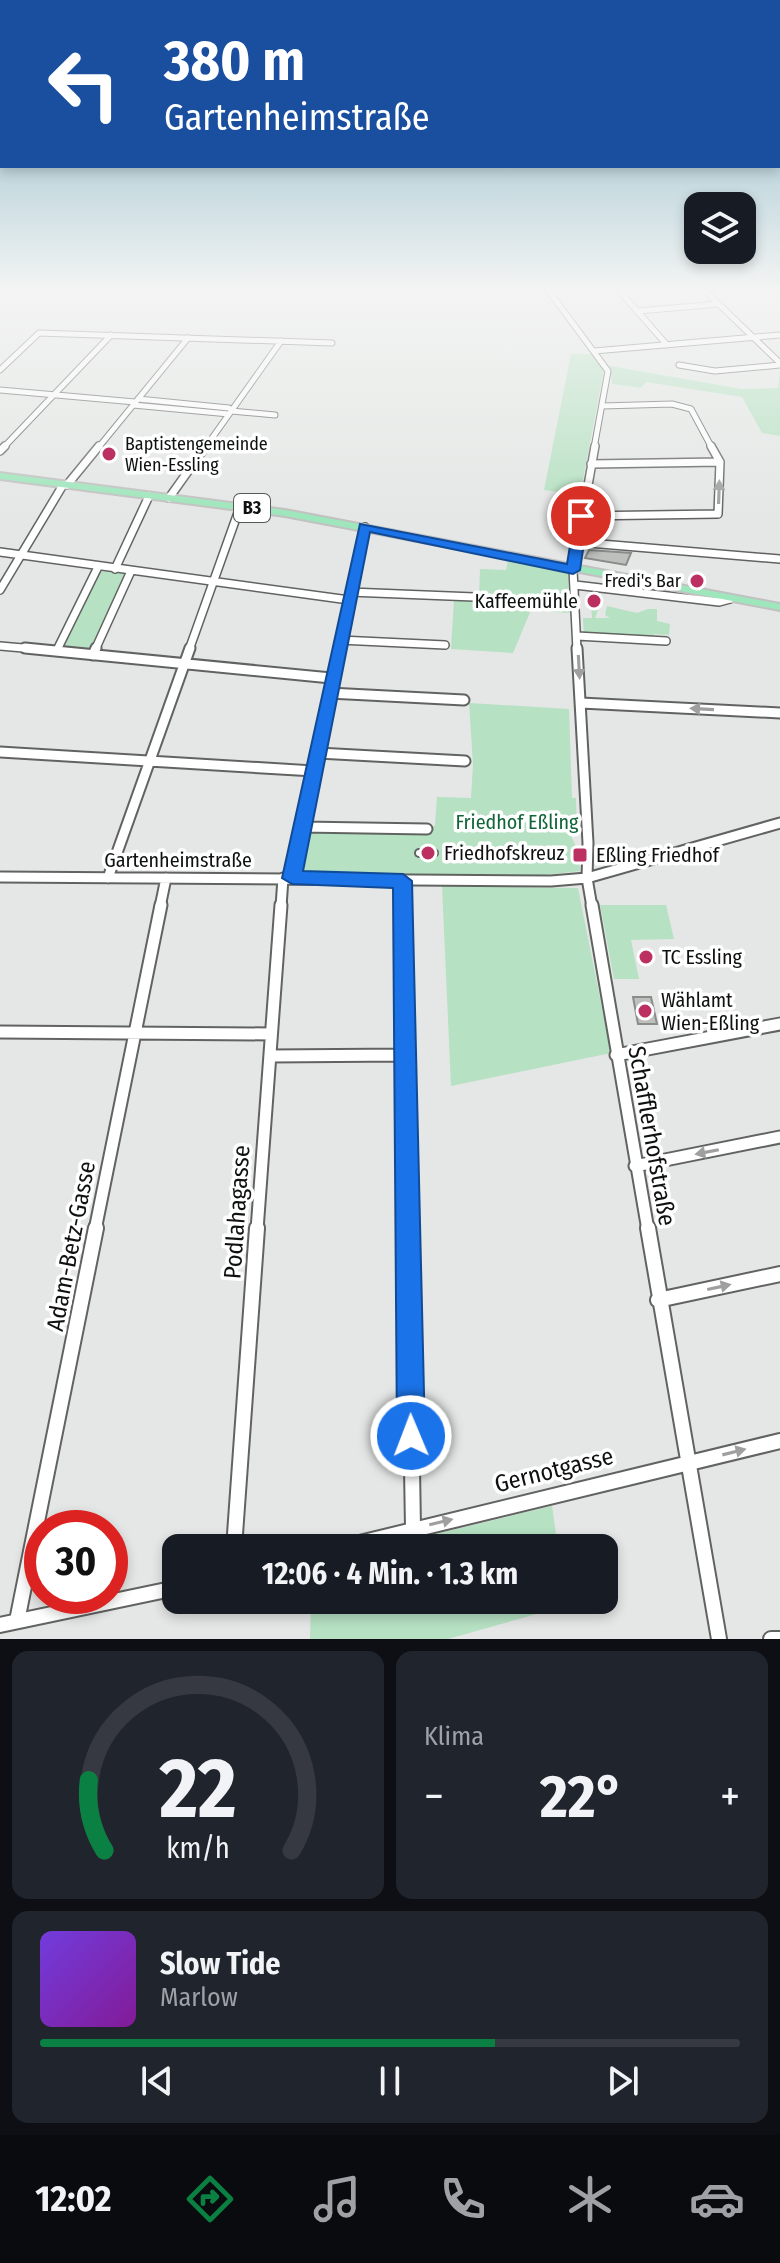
<!DOCTYPE html>
<html lang="de">
<meta charset="utf-8">
<style>
:root{--surface:#171b24;--page:#20242c;--text:#f1f3f6;--muted:#9ea1a6;--line:#363941;--accent:#0b8043}
body{margin:0;font-family:"Fira Sans Condensed",sans-serif;background:var(--page);color:var(--text);height:100vh;display:flex;flex-direction:column;font-size:30px;white-space:nowrap}
*{box-sizing:border-box;margin:0}
p{font-size:26px;color:var(--muted)}
.icon{flex:none;width:44px;height:44px;fill:none;stroke:currentColor;stroke-width:2;stroke-linecap:round;stroke-linejoin:round}
.map{position:relative;height:1639px;overflow:hidden}
.sheet{display:flex;flex-direction:column;gap:12px;padding:12px;background:#0d0f14;flex:1}
.sheet>*{flex:none}
.banner{position:absolute;left:0px;top:0px;width:780px;height:168px;box-shadow:0 4px 12px #0003;background:#1a4fa0;color:#fff;overflow:hidden}
.controls{position:absolute;left:684px;top:192px;display:grid;gap:16px}
.controls a{display:grid;place-items:center;width:72px;height:72px;border-radius:16px;background:var(--surface);box-shadow:0 4px 12px #0003;font-size:40px}
.speed{position:absolute;left:24px;top:1510px;display:flex;gap:16px;font-size:40px;font-weight:700;text-align:center}
.speed>*{display:grid;place-content:center;width:104px;height:104px;border-radius:50%;background:var(--surface);box-shadow:0 4px 12px #0003;line-height:1}
.speed .limit{border:12px solid #d22;background:#fff;color:#111}
.pin{position:absolute;display:grid;place-items:center;width:68px;height:68px;color:#fff;margin:-34px;border:4px solid #fff;border-radius:50%;box-shadow:0 2px 8px #0007}
.me{position:absolute;width:88px;margin:-44px;rotate:359deg;stroke-linejoin:round;filter:drop-shadow(0 0 6px #0008)}
.turn{display:flex;align-items:center;gap:28px;height:168px;padding:0 32px;font-size:36px}
.turn .icon{width:104px;height:104px;stroke-width:2.5}
.turn b{display:block;font-size:56px;line-height:68px}
.big{font-size:60px;font-weight:700;line-height:1.1}
.sheet .card{flex:1;display:flex;flex-direction:column;justify-content:center;gap:12px;min-width:0;padding:0 28px;border-radius:16px;background:var(--page)}
.sheet .dial{align-items:center;gap:0}
.dial svg{height:208px;overflow:visible;fill:none;stroke:var(--line);stroke-width:7;stroke-linecap:round;text-anchor:middle}
.dial text{fill:var(--text);stroke:none}
.song{display:flex;align-items:center;gap:24px}
.cover{width:96px;height:96px;border-radius:12px;background:linear-gradient(135deg,hsl(260 70% 55%),hsl(290 70% 35%))}
.played{height:8px;border-radius:4px;background:linear-gradient(90deg,var(--accent) 65%,var(--line) 65%)}
.keys{display:flex;justify-content:space-around;direction:ltr}
.heat{display:flex;justify-content:space-between;align-items:center;font-size:44px;direction:ltr}
.sheet .tiles{flex:1;display:grid;gap:12px;grid-template-columns:1fr 1fr}
.card:last-child{grid-column:span 2}
.trip{position:absolute;left:162px;top:1534px;width:456px;height:80px;border-radius:16px;background:var(--surface);box-shadow:0 4px 12px #0003;font-weight:700;line-height:80px;text-align:center}
.tabs{display:flex;height:128px;justify-content:space-around;align-items:center;background:#090b0e;color:var(--muted)}
.tabs .icon{width:56px;height:56px}
.tabs .active{color:var(--accent)}
.tabs b{font-size:36px;color:var(--text)}
.map>svg:first-child{display:block}
</style>
<div class="map">
<svg width="780" height="1639" viewBox="0 0 780 1639">
<rect width="100%" height="100%" fill="#e4e7e5"/>
<path fill="#b6e1c2" d="M571,354H593L604,370L580,495L544,490Z
M610,366L742,389L778,388L780,368V436L762,433L742,397L646,382L641,388L612,384Z
M508,561L568,572L569,613L531,610L513,653L451,649L454,600H479L480,569L506,570Z
M100,571L125,574L90,652L63,649Z
M591,604H600L595,618H610L605,615L607,606L637,613L648,609H657V621L670,624L669,635L654,634V638L619,634L606,636L605,634L584,635L583,618H592Z
M469,703L569,709L572,798H576L577,834H570L579,853L580,871L519,878L301,873L309,831L431,832L435,825L437,797L471,798L473,764Z
M442,886L578,888L611,1053L451,1086Z
M600,905H666L674,939L631,940L639,979H614Z
M552,1506L558,1548H378Z
M311,1600H564L565,1606L448,1639H310Z"/>
<path fill="#bec0be" stroke="#8a8c8a" stroke-width="2" d="M589,550L631,553L626,565L585,558Z
M633,997H651L657,1024H638Z"/>
<g fill="none" stroke-linecap="round" stroke-linejoin="round">
<defs>
<path id="pedestrian" d="M419,853H434"/>
<path id="minor-far4" d="M546,287L608,371L594,448
M616,287L667,345
M701,287L780,363
M638,311L719,304
M594,351L780,335
M679,365L715,371L780,365
M0,370L39,333L332,343
M0,390L135,402
M138,399L229,408
M133,405L229,414
M602,406L672,404L691,409L712,448
M231,411L275,415
M3,448L111,335
M98,448L188,338
M205,448L281,341"/>
<path id="minor-far3" d="M711,446L720,462
M0,451L5,446
M67,485L99,446
M169,498L206,446
M581,516L718,514L720,462L591,464
M577,542L780,559
M0,552L349,600
M115,569L149,496
M575,585L719,602L730,599
M0,590L63,485
M350,592L474,597
M577,636L666,641
M340,640L445,645
M0,646L46,650
M57,650L98,567
M95,650L131,571
M189,650L240,507
M339,650L365,527
M577,650L573,570L595,446"/>
<path id="minor-far2" d="M25,648L331,678
M577,648L588,843L587,878L592,907
M93,655L96,648
M329,693L464,700
M581,703L780,713
M0,752L314,771
M318,753L465,761
M302,827L427,829
M0,877L551,881L587,878L780,823
M108,878L190,648
M292,878L340,648
M403,881V907
M160,907L166,878
M281,907L283,878"/>
<path id="minor-far1" d="M403,905L408,1230
M592,905L648,1230
M0,1032L271,1034
M616,1055L780,1024
M270,1056L404,1055
M635,1166L780,1137
M95,1230L161,905
M257,1230L281,905"/>
<path id="minor" d="M408,1228L413,1528
M648,1228L719,1639
M658,1300L780,1274
M234,1548L257,1228
M339,1548L780,1441
M17,1621L96,1228
M0,1625L176,1588
M771,1639H780"/>
<path id="primary" d="M0,473L285,510L780,604V610L285,516L0,479Z"/>
</defs>
<use href="#pedestrian" stroke="#616361" stroke-width="10"/>
<use href="#minor-far4" stroke="#616361" stroke-width="7"/>
<use href="#minor-far3" stroke="#616361" stroke-width="10"/>
<use href="#minor-far2" stroke="#616361" stroke-width="13"/>
<use href="#minor-far1" stroke="#616361" stroke-width="15"/>
<use href="#minor" stroke="#616361" stroke-width="18"/>
<use href="#primary" stroke="#c1c1c1" stroke-width="4"/>
<use href="#pedestrian" stroke="#fff" stroke-width="6"/>
<use href="#minor-far4" stroke="#fff" stroke-width="5"/>
<use href="#minor-far3" stroke="#fff" stroke-width="7"/>
<use href="#minor-far2" stroke="#fff" stroke-width="9"/>
<use href="#minor-far1" stroke="#fff" stroke-width="11"/>
<use href="#minor" stroke="#fff" stroke-width="14"/>
<use href="#primary" fill="#9ee6bb" fill-rule="evenodd"/>
</g>
<defs><path id="oneway-solid" d="M-6-.8H1V-3.2L6.5 0L1 3.2V.8H-6Z" transform="scale(2)"/></defs>
<g fill="#9f9f9f">
<use href="#oneway-solid" transform="translate(719 492) rotate(-88)"/>
<use href="#oneway-solid" transform="translate(579 667) rotate(87)"/>
<use href="#oneway-solid" transform="translate(702 709) rotate(-177)"/>
<use href="#oneway-solid" transform="translate(707 1152) rotate(169)"/>
<use href="#oneway-solid" transform="translate(719 1287) rotate(-12)"/>
<use href="#oneway-solid" transform="translate(734 1452) rotate(-14)"/>
<use href="#oneway-solid" transform="translate(441 1522) rotate(-13)"/>
</g>
<linearGradient id="sky" x2="0" y2="1"><stop stop-color="#78aebf"/><stop offset="0.56" stop-color="#f3f4f3"/><stop offset="1" stop-color="#f3f4f3" stop-opacity="0"/></linearGradient>
<rect width="780" height="516" fill="url(#sky)"/>
<path fill="#1a73e8" stroke="#114b97" stroke-width="2" d="M581,512L588,516L580,570L573,574L370,532L303,871L403,874L412,881L425,1436L421,1446L411,1450L401,1446L397,1436L393,888L292,884L282,878L360,524L567,564L575,516Z"/>
<g fill="#bc2f61" stroke="#fff" stroke-width="3">
<circle cx="109" cy="454" r="8"/>
<circle cx="697" cy="581" r="8"/>
<circle cx="594" cy="601" r="8"/>
<circle cx="428" cy="853" r="8"/>
<rect x="572" y="847" width="16" height="16" rx="4"/>
<circle cx="646" cy="957" r="8"/>
<circle cx="645" cy="1011" r="8"/>
</g>
<g text-anchor="middle" stroke-width="7" stroke-linejoin="round" paint-order="stroke">
<g font-size="18" fill="#0f1010" stroke="#fff" text-anchor="start">
<text x="125" y="450">Baptistengemeinde<tspan x="125" dy="21">Wien-Essling</tspan></text>
<text x="681" y="587" text-anchor="end">Fredi's Bar</text>
</g>
<rect fill="#fff" stroke="#575858" stroke-width="2" x="234" y="494" width="36" height="28" rx="6"/>
<g font-size="18" font-weight="bold" fill="#0f1010">
<text x="252" y="514">B3</text>
</g>
<g font-size="20" fill="#0f1010" stroke="#fff" text-anchor="start">
<text x="578" y="608" text-anchor="end">Kaffeemühle</text>
<text x="444" y="860">Friedhofskreuz</text>
<text x="596" y="862">Eßling Friedhof</text>
<text x="662" y="964">TC Essling</text>
<text x="661" y="1007">Wählamt<tspan x="661" dy="23">Wien-Eßling</tspan></text>
</g>
<g font-size="20" fill="#126539" stroke="#fff">
<text x="517" y="829">Friedhof Eßling</text>
</g>
<g font-size="20" fill="#0f1010" stroke="#fff">
<text x="178" y="867">Gartenheimstraße</text>
</g>
<g font-size="24" fill="#0f1010" stroke="#fff">
<text transform="translate(652 1136) rotate(80)" y="8">Schafflerhofstraße</text>
<text transform="translate(237 1212) rotate(-86)" y="8">Podlahagasse</text>
<text transform="translate(71 1246) rotate(-79)" y="8">Adam-Betz-Gasse</text>
<text transform="translate(554 1470) rotate(-14)" y="8">Gernotgasse</text>
</g>
</g>
</svg>
<div class="controls">
<a><svg class="icon" aria-label="layers" viewBox="0 0 24 24"><path d="M12 4l9 5-9 5-9-5zM3 14l9 5 9-5"/></svg></a>
</div>
<div class="speed"><div class="limit">30</div></div>
<div class="pin" style="left:581px;top:516px;background:#d93025"><svg class="icon" aria-label="arrive" viewBox="0 0 24 24"><path d="M6 21V4h12l-3 4 3 4H6"/></svg></div>
<svg class="me" style="left:411px;top:1436px" viewBox="-20 -20 40 40"><circle r="17" fill="#1a73e8" stroke="#fff" stroke-width="3"/><path d="M0-11L8 9 0 5-8 9z" fill="#fff"/></svg>
<div class="trip">12:06 · 4 Min. · 1.3 km</div>
<div class="banner">
<div class="turn"><svg class="icon" aria-label="left" viewBox="0 0 24 24"><path d="M17 20v-9H6M10 6l-5 5 5 5"/></svg><div><b>380 m</b>Gartenheimstraße</div></div>
</div>
</div>
<section class="sheet">
<div class="tiles">
<div class="card dial"><svg viewBox="0 0 100 80">
<path d="M14 69A42 42 0 1 1 86 69"/>
<path d="M14 69A42 42 0 0 1 8 42" stroke="#0b8043"/>
<text x="50" y="56" font-size="32" font-weight="700">22</text>
<text x="50" y="72" font-size="11">km/h</text>
</svg></div>
<div class="card"><p>Klima</p>
<div class="heat"><a>−</a><b class="big">22°</b><a>+</a></div>
</div>
<div class="card">
<div class="song"><i class="cover"></i><div><b>Slow Tide</b><p>Marlow</p></div></div>
<div class="played"></div>
<div class="keys"><svg class="icon" aria-label="previous" viewBox="0 0 24 24"><path d="M18 5L8 12l10 7zM5 5v14"/></svg><svg class="icon" aria-label="pause" viewBox="0 0 24 24"><path d="M8 5v14M16 5v14"/></svg><svg class="icon" aria-label="next" viewBox="0 0 24 24"><path d="M6 5l10 7-10 7zM19 5v14"/></svg></div>
</div>
</div>
</section>
<nav class="tabs">
<b>12:02</b>
<svg class="icon active" aria-label="directions" viewBox="0 0 24 24"><path d="M12 3l9 9-9 9-9-9zM9 14v-3h6M13 9l2 2-2 2"/></svg>
<svg class="icon" aria-label="music" viewBox="0 0 24 24"><path d="M9 18V5l10-2v13"/><circle cx="6" cy="18" r="3"/><circle cx="16" cy="16" r="3"/></svg>
<svg class="icon" aria-label="phone" viewBox="0 0 24 24"><path d="M5 4h4l2 5-3 2q2 4 5 5l2-3 5 2v4C11 20 4 13 5 4z"/></svg>
<svg class="icon" aria-label="climate" viewBox="0 0 24 24"><path d="M12 3v18M4 7l16 10M4 17L20 7"/></svg>
<svg class="icon" aria-label="car" viewBox="0 0 24 24"><path d="M5 17H2v-5l4-1 3-4h7l3 4 3 1v5h-3M9 17h6M6 11h13"/><circle cx="7" cy="17" r="2"/><circle cx="17" cy="17" r="2"/></svg>
</nav>
